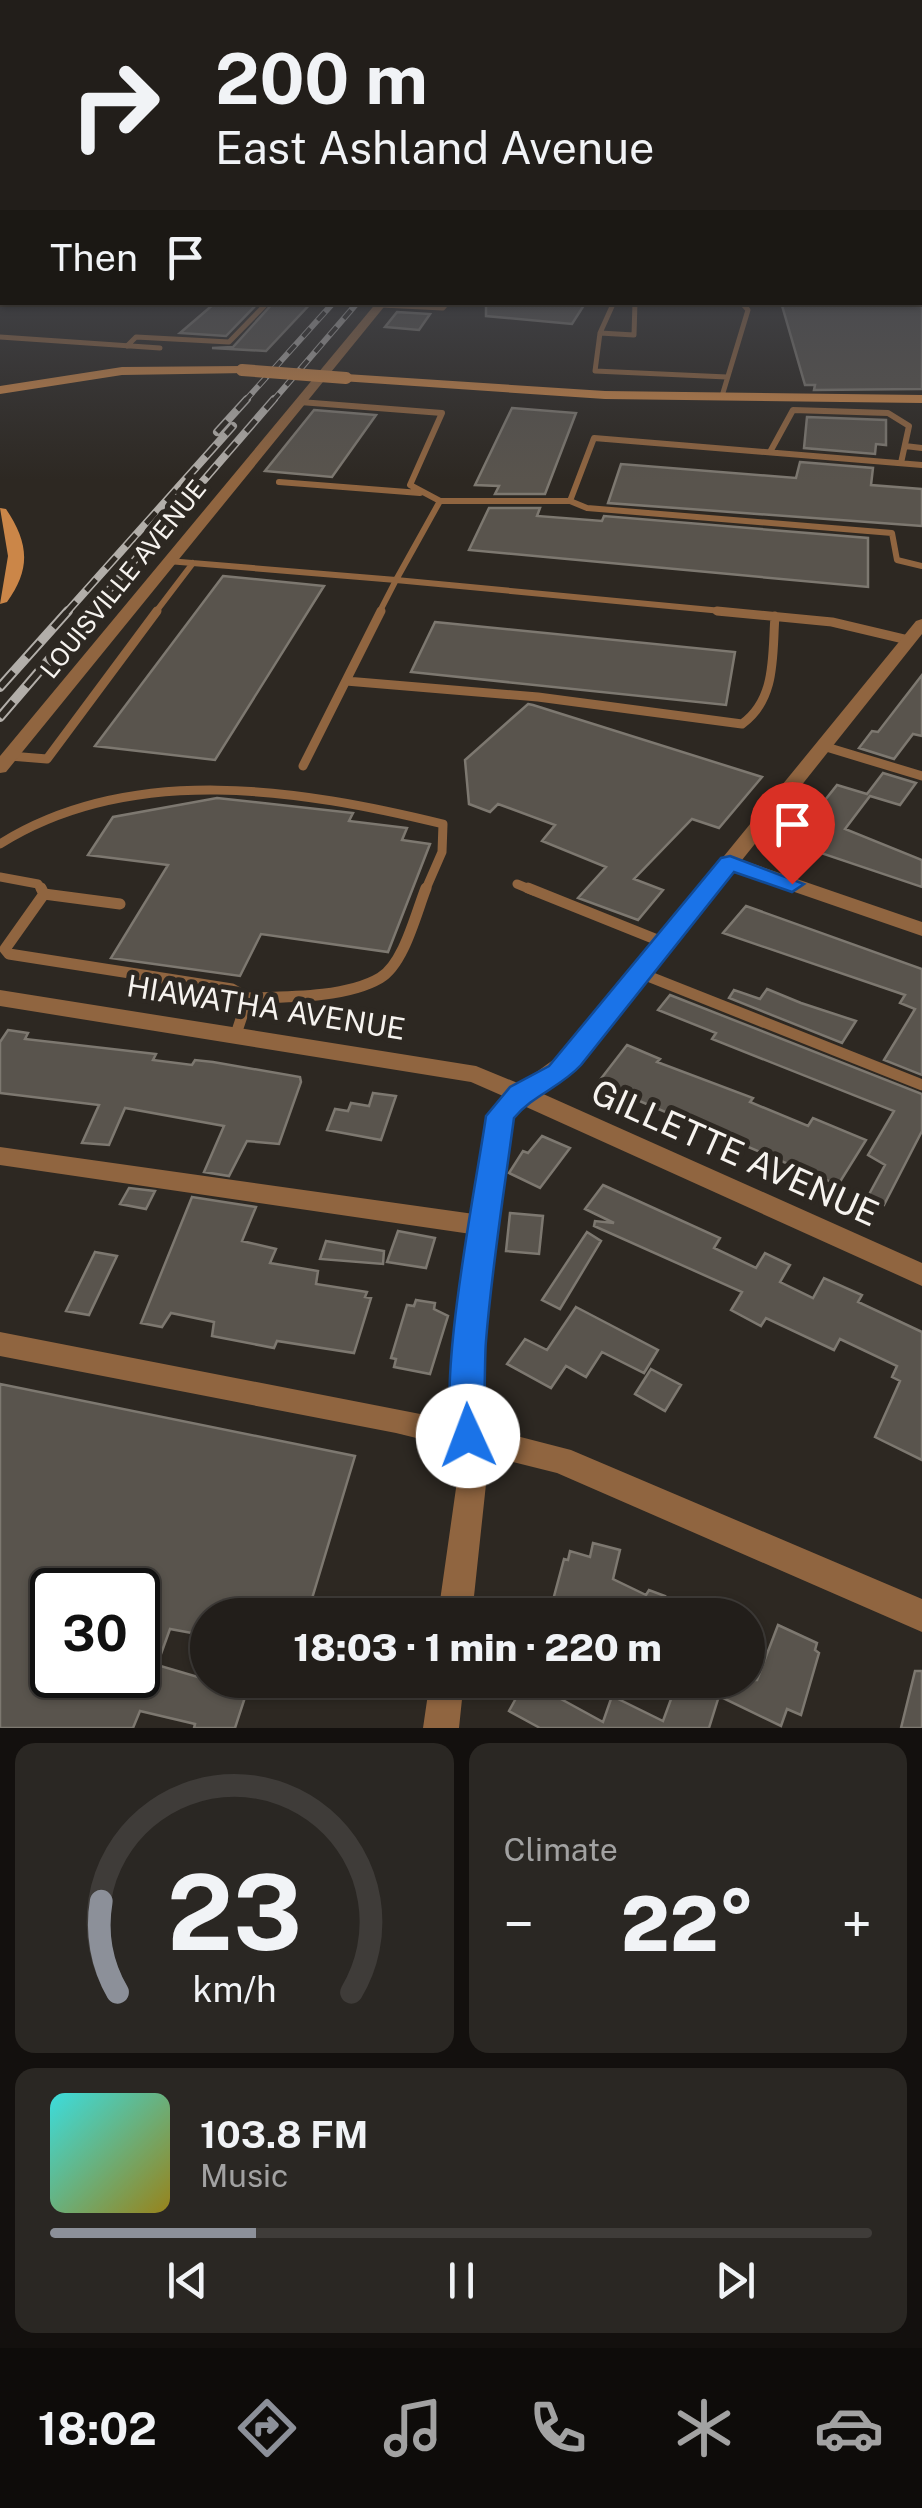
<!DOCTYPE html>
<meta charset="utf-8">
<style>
:root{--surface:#221e1a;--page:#2a2723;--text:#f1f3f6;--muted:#a2a2a2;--line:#3f3c39;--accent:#8c9099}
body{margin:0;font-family:"Public Sans",sans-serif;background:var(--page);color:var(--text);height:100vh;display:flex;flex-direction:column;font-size:38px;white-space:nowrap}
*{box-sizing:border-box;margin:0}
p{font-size:32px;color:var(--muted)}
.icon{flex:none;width:55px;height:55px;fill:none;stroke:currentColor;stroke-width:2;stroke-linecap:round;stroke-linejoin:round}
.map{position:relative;height:1728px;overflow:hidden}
.drawer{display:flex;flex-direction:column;gap:15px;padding:15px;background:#13100e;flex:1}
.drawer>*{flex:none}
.banner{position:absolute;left:0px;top:0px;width:922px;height:305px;box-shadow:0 2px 8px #0004,0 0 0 2px var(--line);background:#221e1a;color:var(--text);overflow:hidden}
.speed{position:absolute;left:30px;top:1568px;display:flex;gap:20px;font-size:50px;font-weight:700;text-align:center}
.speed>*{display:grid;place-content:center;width:130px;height:130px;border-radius:50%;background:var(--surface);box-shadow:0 2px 8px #0004,0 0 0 2px var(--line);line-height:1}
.speed .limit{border:5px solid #111;border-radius:15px;background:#fff;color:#111}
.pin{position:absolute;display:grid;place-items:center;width:85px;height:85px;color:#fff;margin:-102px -42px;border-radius:50% 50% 50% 0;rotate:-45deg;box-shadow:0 0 10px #0007}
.pin .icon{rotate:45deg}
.me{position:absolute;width:110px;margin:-55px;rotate:358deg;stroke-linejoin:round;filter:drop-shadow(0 0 8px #0008)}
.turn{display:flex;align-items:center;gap:35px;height:210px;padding:0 50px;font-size:45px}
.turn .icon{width:130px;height:130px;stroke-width:2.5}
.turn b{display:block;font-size:70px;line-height:85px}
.then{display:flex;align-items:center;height:95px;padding:0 50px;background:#0003;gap:20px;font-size:38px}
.big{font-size:75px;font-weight:800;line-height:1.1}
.drawer .widget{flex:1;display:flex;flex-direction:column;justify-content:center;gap:15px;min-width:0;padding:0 35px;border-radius:20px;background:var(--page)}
.drawer .dial{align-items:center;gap:0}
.dial svg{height:260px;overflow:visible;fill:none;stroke:var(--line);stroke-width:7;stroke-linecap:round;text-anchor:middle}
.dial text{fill:var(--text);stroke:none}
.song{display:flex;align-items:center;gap:30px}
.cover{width:120px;height:120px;border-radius:15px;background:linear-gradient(135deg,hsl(180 70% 55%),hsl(50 70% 35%))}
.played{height:10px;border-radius:5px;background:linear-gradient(90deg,var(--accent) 25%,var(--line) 25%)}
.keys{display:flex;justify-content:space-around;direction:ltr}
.heat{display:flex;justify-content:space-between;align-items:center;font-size:55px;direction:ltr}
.drawer .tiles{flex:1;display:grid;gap:15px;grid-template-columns:1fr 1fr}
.widget:last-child{grid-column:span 2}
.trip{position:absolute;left:190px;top:1598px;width:575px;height:100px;border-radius:50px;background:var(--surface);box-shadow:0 2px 8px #0004,0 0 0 2px var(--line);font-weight:800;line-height:100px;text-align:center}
.tab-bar{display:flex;height:160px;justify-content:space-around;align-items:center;background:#0e0c0a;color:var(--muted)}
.tab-bar .icon{width:70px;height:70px}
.tab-bar .current{color:var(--accent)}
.tab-bar b{font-size:45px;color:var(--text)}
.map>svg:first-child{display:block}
</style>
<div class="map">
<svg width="922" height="1728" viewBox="0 0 922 1728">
<rect width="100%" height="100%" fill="#2d2822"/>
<path fill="#59544d" stroke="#7d7870" stroke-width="2.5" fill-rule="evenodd" d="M243,302H259L226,336L180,333L215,303Z
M274,302H312L266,351L212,348L233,347Z
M486,302H586L572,324L486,316Z
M781,302H922V389L814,390L815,385H805Z
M397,312L430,314L419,330L385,327Z
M512,408L576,413L545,494H495L499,486L475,485Z
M314,410L376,415L332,477L265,471Z
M807,417L886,420V445L876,444L875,454L804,448Z
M800,462L873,468L871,485L922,489V526L608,503L621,464L796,478Z
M489,508H540L537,516L602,521L604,516L868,538V587L469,550Z
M223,576L324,586L215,760L95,746Z
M435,622L735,652L726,705L411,672Z
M922,675V736L913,734L894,759L859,748L872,731L878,732Z
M528,704L533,705L762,777L719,828L692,819L634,879L663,890L638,920L578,898L606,867L542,841L555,825L498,804L490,812L469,804L465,760Z
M883,773L916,783L900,805L870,796L845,829L922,860V887L791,843L837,785L867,794Z
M217,798L353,813L349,821L407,828L402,840L430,844L388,952L261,934L240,976L111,958L168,865L88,855L113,817Z
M746,906L922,969V1075L884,1060L915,1009L900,1003L905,995L723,933Z
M767,989L801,1003L856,1021L842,1043L729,998L734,990L760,999Z
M670,995L922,1094V1131L884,1205L867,1198L885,1165L868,1155L894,1111L712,1039L716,1033L658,1010Z
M8,1030L28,1033L25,1039L156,1054L153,1060L192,1065L195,1060L213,1062L300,1077L301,1082L279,1144L247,1141L229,1176L204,1172L224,1126L125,1108L109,1145L82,1143L99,1105L0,1093V1042Z
M627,1045L660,1059L657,1062L753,1098L750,1102L808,1126L813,1118L866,1140L838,1185L623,1094L618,1100L593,1089Z
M373,1093L396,1096L381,1140L327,1130L335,1109L348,1111L351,1103L369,1106Z
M542,1136L570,1148L540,1188L509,1173L523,1151L528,1153Z
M603,1185L720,1238L714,1248L756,1268L765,1253L790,1265L780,1282L813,1298L824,1278L862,1295L858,1302L922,1332V1460L875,1437L900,1381L892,1377L897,1366L840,1339L834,1350L766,1318L761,1326L731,1310L742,1292L594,1226L595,1221L614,1223L585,1209Z
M129,1188L155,1191L146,1209L120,1204Z
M192,1197L256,1207L242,1241L276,1249L270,1263L318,1271L316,1284L367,1292L365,1297L371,1298L354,1353L277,1341L274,1348L212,1336L214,1322L171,1313L162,1327L141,1323Z
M510,1213L543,1216L539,1254L506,1251Z
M398,1231L435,1238L426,1268L387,1262Z
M587,1232L601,1241L560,1309L542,1300Z
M326,1241L384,1251L383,1264L320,1259Z
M95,1252L117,1256L89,1315L66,1311Z
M416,1300L435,1303L434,1309L448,1316L430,1374L394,1367L396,1359L391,1358L407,1305L414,1306Z
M576,1307L658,1350L644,1373L602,1352L586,1377L566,1366L551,1388L507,1364L525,1339L547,1350Z
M651,1369L681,1385L665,1411L635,1394Z
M0,1384L355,1456L307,1615H208V1636L170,1629L157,1665L208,1680L249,1685L235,1728H194L195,1724L140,1711L133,1728H0ZM52,1590H138V1675H52Z
M593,1543L620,1550L613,1579L646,1595L649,1590L665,1596L663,1602L689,1615H549L564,1559L568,1560L570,1551L590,1557Z
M778,1625L817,1643L815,1650L819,1653L801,1715L787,1709L781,1726L719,1696L709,1728H540L509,1711L526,1680L603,1722L612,1696L663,1721L678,1680H757Z
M915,1671H922V1728H901Z"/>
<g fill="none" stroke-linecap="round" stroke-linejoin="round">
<path stroke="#906540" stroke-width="5" d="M614,302L600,333L595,371L727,377
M381,305L443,308L448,302
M600,333L634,335L635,302
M0,337L160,348
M127,346L136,337L229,342L268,302
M722,396L748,310L741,302"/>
<path stroke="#906540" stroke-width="6" d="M300,402L442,413L410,485L440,501
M905,446L922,448
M770,452L793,410L888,413L909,426L901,463
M922,465L594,438L570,501L587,508L892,533L897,560L922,566
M279,482L420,493
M570,501H440L396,580L743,613
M168,561L396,580L379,613
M155,613L193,563"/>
<path stroke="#906540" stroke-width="9" d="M717,611L832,622L908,640
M346,681L538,697L742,724C777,699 772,654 775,616
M823,746L922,776
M10,756L47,759L157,611
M303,766L381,611
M0,844C131,762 300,789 443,824L442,852L425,891
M0,877L38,884L42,891
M517,884L534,891"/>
<path stroke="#906540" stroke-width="11" d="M41,888L44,894L5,949L9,954L232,989L248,998L236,1034
M528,888L665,943
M44,894L120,904
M640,973L922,1085
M248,998C286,997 346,998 380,978C404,964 416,913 426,888"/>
<path fill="#906540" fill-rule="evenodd" d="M0,276H2V282H0Z
M377,302H388L6,772L0,773V756Z
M922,619V634L742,860L922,922V936L734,871L580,1064L541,1093L922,1263V1286L524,1106L512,1118L484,1339L479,1413L482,1427L571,1450L922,1599V1632L557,1473L489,1456L472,1615H438L460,1460L457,1448L396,1433L0,1356V1332L451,1420L456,1339L471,1234L0,1165V1147L474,1214L488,1116L503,1096L471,1082L0,1006V990L476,1066L520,1084L564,1052L916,621Z
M430,1680H464L459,1728H423Z"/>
<path fill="#cb8648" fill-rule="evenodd" d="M242,366L247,367V373L122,375L0,394V386L122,367Z
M346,374L605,391L922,395V403L605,399L341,381V375Z
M0,508L6,509C29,543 31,569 7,602L0,604L8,556Z"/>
<defs>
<path id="rail-far2" d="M244,402L334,302
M272,402L358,302"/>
<path id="rail-far1" d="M217,432L247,399
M66,613L233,426
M89,613L274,399"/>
<path id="rail" d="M0,687L68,611
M0,717L91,611"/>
</defs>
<use href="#rail-far2" stroke="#b2aea9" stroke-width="6"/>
<use href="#rail-far1" stroke="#b2aea9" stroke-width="8"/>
<use href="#rail" stroke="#b2aea9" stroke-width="10"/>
<use href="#rail-far2" stroke="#2d2822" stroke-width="4" stroke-dasharray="11" stroke-linecap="butt"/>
<use href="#rail-far1" stroke="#2d2822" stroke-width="5" stroke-dasharray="15" stroke-linecap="butt"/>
<use href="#rail" stroke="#2d2822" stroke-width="6" stroke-dasharray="20" stroke-linecap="butt"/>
<path stroke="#cb8648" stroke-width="12" d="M242,370L346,378"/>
</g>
<linearGradient id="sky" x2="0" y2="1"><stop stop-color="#191613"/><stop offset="0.5" stop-color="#46484f"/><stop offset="1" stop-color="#46484f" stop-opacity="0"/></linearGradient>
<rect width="922" height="480" fill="url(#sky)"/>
<path fill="#1a73e8" stroke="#114b97" stroke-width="2.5" d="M730,856L804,884L792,892L734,872L581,1065C561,1087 533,1095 514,1118C504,1192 492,1266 486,1341C484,1362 486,1435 480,1447L468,1452L456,1447C433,1396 477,1181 486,1116L510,1087L549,1066L721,858Z"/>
<g text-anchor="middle" stroke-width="10" stroke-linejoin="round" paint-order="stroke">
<g font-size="25" fill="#f6f3ef" stroke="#2d2822">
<text transform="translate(123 579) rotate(-51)" y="9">LOUISVILLE AVENUE</text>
</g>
<g font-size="30" fill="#f6f3ef" stroke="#2d2822">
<text transform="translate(266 1008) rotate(9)" y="10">HIAWATHA AVENUE</text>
</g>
<g font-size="35" fill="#f6f3ef" stroke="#2d2822">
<text transform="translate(735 1153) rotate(24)" y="12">GILLETTE AVENUE</text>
</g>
</g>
</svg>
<div class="speed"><div class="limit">30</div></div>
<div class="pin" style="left:792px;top:884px;background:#d93025"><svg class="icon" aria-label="arrive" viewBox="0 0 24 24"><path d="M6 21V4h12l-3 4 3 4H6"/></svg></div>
<svg class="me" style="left:468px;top:1436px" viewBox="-20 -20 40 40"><circle r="19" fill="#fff"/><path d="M0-13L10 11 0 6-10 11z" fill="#1a73e8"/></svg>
<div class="trip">18:03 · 1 min · 220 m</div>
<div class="banner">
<div class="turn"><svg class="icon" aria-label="right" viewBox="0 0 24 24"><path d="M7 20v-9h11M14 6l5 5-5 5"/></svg><div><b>200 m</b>East Ashland Avenue</div></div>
<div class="then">Then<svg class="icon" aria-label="arrive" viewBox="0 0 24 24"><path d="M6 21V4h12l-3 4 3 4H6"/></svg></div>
</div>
</div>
<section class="drawer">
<div class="tiles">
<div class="widget dial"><svg viewBox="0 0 100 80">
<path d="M14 69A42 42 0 1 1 86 69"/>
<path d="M14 69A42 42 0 0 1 9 41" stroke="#8c9099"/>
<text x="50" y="56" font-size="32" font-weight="700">23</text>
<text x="50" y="72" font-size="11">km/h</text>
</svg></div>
<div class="widget"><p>Climate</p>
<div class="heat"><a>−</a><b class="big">22°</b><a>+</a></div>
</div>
<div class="widget">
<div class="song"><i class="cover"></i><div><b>103.8 FM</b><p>Music</p></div></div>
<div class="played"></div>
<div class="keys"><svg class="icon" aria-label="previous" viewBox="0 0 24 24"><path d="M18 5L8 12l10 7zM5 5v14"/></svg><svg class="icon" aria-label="pause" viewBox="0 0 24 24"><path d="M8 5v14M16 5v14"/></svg><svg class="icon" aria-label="next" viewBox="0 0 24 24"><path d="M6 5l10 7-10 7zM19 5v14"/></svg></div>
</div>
</div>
</section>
<nav class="tab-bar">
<b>18:02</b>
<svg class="icon current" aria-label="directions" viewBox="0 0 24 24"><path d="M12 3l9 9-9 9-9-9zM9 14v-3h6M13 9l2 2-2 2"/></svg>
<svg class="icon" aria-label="music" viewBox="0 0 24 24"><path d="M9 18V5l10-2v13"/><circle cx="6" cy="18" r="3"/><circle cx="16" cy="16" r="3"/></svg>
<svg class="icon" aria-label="phone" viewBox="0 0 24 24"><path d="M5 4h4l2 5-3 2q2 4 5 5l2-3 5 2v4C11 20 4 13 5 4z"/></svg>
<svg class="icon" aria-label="climate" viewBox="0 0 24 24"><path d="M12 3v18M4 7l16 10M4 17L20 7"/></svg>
<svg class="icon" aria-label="car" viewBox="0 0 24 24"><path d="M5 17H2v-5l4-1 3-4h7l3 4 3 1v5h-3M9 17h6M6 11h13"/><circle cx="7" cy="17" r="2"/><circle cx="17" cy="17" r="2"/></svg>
</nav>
